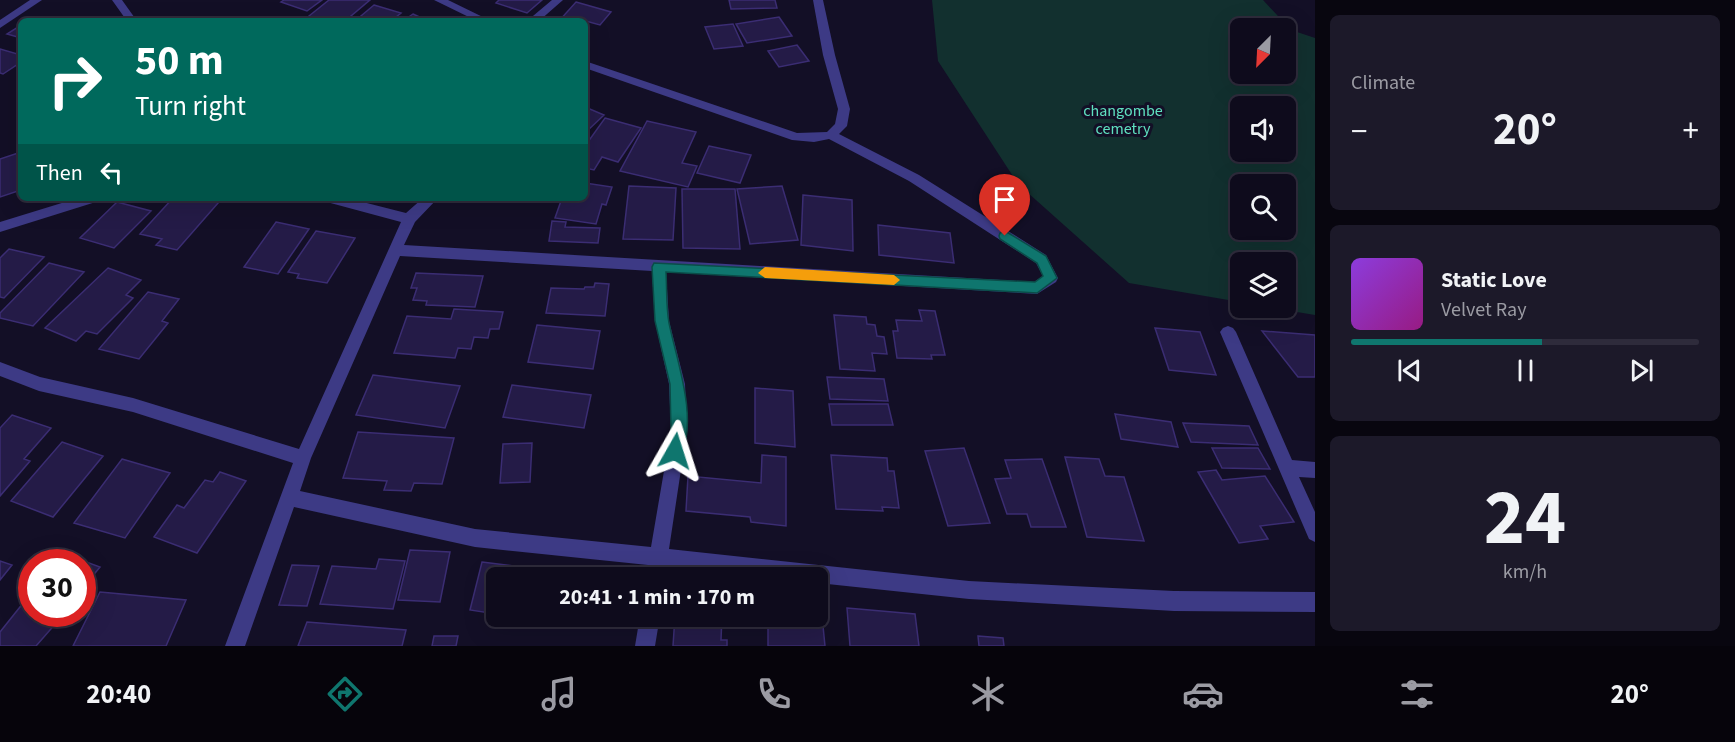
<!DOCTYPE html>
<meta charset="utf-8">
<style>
:root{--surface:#0e0b1c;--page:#1c1929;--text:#f1f3f6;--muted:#9b9ba3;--line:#2e2b3b;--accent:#0f766e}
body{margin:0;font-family:"Source Sans 3",sans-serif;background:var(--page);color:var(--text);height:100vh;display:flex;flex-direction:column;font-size:22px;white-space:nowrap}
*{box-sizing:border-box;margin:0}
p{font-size:20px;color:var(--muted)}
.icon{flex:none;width:33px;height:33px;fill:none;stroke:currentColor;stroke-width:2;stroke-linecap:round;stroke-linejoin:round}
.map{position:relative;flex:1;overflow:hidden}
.drawer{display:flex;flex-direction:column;gap:15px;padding:15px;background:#08060f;width:420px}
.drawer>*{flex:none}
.banner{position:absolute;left:18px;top:18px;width:570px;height:183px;border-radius:9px;box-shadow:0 6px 24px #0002,0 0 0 2px var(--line);background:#00695c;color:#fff;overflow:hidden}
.needle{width:39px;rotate:204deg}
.tools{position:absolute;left:1230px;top:18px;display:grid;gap:12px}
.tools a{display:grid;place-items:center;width:66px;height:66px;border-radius:9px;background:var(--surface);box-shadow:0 6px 24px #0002,0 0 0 2px var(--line);font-size:30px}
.speed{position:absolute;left:18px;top:549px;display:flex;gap:12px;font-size:30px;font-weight:700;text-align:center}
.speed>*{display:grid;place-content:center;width:78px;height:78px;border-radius:50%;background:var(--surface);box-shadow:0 6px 24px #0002,0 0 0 2px var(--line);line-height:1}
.speed .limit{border:9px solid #d22;background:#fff;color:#111}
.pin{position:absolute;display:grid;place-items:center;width:51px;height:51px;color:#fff;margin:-62px -26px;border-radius:50% 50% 50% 0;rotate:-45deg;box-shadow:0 0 6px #0007}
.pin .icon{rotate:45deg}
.me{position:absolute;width:66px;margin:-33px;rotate:6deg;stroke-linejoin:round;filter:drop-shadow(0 0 4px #0008)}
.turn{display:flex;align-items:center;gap:21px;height:126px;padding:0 18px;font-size:27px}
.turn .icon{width:78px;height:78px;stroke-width:2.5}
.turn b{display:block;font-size:42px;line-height:51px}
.then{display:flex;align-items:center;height:57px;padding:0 18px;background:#0003;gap:12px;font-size:22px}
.big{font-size:45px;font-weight:700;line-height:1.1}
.drawer .card{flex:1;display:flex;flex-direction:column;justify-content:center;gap:9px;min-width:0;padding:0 21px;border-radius:9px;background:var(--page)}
.drawer .dial{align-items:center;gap:0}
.dial b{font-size:78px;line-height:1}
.song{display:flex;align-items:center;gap:18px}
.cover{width:72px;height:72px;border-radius:9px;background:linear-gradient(135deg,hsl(270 70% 55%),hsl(310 70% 35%))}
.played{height:6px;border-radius:3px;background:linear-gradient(90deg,var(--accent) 55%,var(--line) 55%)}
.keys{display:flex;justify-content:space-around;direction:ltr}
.heat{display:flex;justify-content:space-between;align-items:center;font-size:33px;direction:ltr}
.trip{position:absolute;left:486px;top:567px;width:342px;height:60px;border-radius:9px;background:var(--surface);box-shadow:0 6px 24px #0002,0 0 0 2px var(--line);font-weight:700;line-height:60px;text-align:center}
.dock{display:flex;height:96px;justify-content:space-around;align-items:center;background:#06040b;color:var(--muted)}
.dock .icon{width:42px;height:42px}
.dock .on{color:var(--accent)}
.dock b{font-size:27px;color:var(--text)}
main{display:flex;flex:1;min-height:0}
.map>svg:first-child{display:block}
</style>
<main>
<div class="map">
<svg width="1315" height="646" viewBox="0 0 1315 646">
<rect width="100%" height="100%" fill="#130f26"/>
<path fill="#12302f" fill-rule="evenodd" d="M932,0H1263L1291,30L1315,38V315L1273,308H1286V262H1240V302L1129,283L1018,184L938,61ZM1240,28H1286V74H1240ZM1240,106H1286V152H1240ZM1240,184H1286V230H1240Z"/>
<path fill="#241b47" stroke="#3b2d73" stroke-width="1.5" d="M284,0H322L307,11L281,2Z
M329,0H370L345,21L304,20Z
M499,0H542L527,13L496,3Z
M729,0H775L777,8L731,9Z
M576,2L611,12L600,25L582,20L559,21Z
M374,5L401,13L391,21H355Z
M413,14L428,21H403Z
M779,17L792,36L747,43L736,24Z
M733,24L743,46L714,49L705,27Z
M21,25V38L7,34Z
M797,45L809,61L779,67L768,51Z
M0,49L21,55V62L3,74L0,73Z
M585,107L604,115L586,132L585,131Z
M605,118L641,128L618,162L602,157L594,170L585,168V146Z
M647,121L696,132L682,163L697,166L688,187L620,171Z
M709,146L751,155L740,183L697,173Z
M21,152V190L0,197V159Z
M585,183L612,187L606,205L602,204L596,224L555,218L562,198H585Z
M629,186L676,188L673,240L623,239Z
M782,186L798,240L750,244L737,189Z
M682,189H735L740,249L683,248Z
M803,195L852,200L853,251L801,245Z
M173,198H203L219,202L177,250L156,245L162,239L140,234Z
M117,202L151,211L114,248L80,238Z
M552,221L566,222L565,227L600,228L598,243L549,241Z
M276,222L309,229L278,274L244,267Z
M878,225L950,233L954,263L879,255Z
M316,231L355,238L327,283L297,278L299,274L288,272Z
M9,249L44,257L4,298L0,297V258Z
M49,263L84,272L33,326L0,318V313Z
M108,268L141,280L126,295L133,298L97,334L86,331L76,341L45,328Z
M416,273L483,276L475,307L426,305L427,301L413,300L417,288H411Z
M595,283L609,284L605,316L546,313L551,288L584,289L585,287H594Z
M148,292L179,299L162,321L168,323L139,359L99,349Z
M454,309L503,312L499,329H490L488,338L474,337L471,349L458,348L455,358L394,353L407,316L451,319Z
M919,310L935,311L945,355H931L932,359L897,358L893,331H898L896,320L922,321Z
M834,315L866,317L867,324L875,325L877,336L884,337L887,354L872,353L875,371L840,369Z
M537,325L600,331L593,369L528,362Z
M1155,328L1200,332L1216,375L1169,370Z
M1262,331L1315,335V377H1298Z
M373,375L460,386L445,428L356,415Z
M827,377L884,379L888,401L830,399Z
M512,385L591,395L584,428L503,417Z
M755,388L793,391L795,447L755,443Z
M829,404H888L893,425H832Z
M1115,414L1171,422L1178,447L1121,439Z
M12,415L51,428L24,459L30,461L0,496V428Z
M1183,423L1249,426L1258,445L1191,442Z
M358,432L454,438L442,484L414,483L411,491L384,490L387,481L343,478Z
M62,442L103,456L53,517L11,501Z
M532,443L530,482L500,483L503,444Z
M964,448L990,523L948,526L925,451Z
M1212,448H1258L1270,469L1222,468Z
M762,455L786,457V526L751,522L750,517L686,511L688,476L761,483Z
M831,455L887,458L888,471H894L899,508L882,507L883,511L836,509Z
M1065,457L1099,459L1105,476L1124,477L1144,541L1087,537Z
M122,459L170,473L125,538L74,523Z
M1042,459L1066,527H1031L1027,514H1007L995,479L1011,478L1005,460Z
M1216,470L1222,480L1265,476L1294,522L1260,526L1268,539L1239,543L1198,472Z
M220,472L246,481L197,553L154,537L177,505L184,508L205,480L213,482Z
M410,550L450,552L440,602L398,600Z
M62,553L100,567L82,589V562H55Z
M379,559L405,561L393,609L320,604L332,566L376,569Z
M0,561L12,565L0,580Z
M482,562L569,573L568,578H496V614L470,610Z
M292,565L319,566L307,606L279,605Z
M32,592V614H64L36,646H0V632Z
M100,592L186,600L166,646H73Z
M847,608L915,614L919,646H850Z
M514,616H561L560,623Z
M675,616H722L721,640H727V646H673Z
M307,622L406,630L402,646H298Z
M768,622L823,626L825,646H768Z
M434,636H458L456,646H432Z
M978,636L1003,638L1004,646H979Z"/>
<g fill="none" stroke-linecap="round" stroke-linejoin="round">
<path fill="#3d3a85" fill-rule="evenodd" d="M30,0H42L0,28V20Z
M112,0H122L137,21H127Z
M434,0H448L491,21H477Z
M552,0H563L539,21H527Z
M813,0H823L835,55L850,109L847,126L839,134L919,175L1046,255L1058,278L1056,282L1037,294L666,272L669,321L685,384L687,430L669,549L969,581L1174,591L1315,592V612L1174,611L969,599L818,583V578H762L666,567L664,578H646L648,565L475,547L294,507L245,646H225L293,463L133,412L39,391L0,376V362L40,377L133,398L299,449L401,222L323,201L321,198H347L406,213L423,198H438L415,222L404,245L1034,282L1043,276L1036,263L909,181L829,139L814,142L792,140L585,68V61L797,133L827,132L835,124L838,109L823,55ZM400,256L652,271L655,321L669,384L671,430L651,547L475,529L300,491L311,458Z
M78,198H101L99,201L0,232V222Z
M1228,326L1233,328L1236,332L1292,460L1315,462V478L1299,477L1315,512V542L1309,539L1220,332L1223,328Z
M640,616H660L655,646H635Z"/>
</g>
<path fill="#0f766e" stroke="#0a4d48" stroke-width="1.5" d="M1005,231L1046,256L1057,278L1037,293L666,272C667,289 666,307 669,323C677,362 698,417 681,456L675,458L670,456L668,451L671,430L670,384L655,321L652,267L654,263L1035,282L1043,276L1037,263L1000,239L999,236L1000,233Z"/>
<path fill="#f59e0b" d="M765,267L894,275L900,280L894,285L765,278L758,273Z"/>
<g text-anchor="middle" stroke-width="6" stroke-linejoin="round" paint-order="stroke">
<g font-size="16" fill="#5fe0c0" stroke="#130f26">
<text x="1123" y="116">changombe<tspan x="1123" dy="18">cemetry</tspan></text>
</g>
</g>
</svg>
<div class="tools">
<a><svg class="needle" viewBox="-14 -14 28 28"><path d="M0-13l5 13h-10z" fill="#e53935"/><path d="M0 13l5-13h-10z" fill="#9b9ba3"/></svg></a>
<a><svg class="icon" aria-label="sound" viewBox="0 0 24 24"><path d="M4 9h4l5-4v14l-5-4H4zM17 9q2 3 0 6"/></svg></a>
<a><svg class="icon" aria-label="search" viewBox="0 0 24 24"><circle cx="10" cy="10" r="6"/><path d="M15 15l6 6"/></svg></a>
<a><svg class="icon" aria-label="layers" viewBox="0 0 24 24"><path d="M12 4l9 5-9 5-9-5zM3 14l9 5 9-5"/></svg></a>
</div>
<div class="speed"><div class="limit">30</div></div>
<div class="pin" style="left:1005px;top:236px;background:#d93025"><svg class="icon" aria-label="arrive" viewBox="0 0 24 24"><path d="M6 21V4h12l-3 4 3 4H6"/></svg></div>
<svg class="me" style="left:675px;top:451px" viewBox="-20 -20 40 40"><path d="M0-17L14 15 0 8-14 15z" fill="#0f766e" stroke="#fff" stroke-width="4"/></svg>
<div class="trip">20:41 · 1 min · 170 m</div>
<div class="banner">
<div class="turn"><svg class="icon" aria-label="right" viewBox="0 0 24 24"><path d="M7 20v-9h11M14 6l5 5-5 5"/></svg><div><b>50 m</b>Turn right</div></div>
<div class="then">Then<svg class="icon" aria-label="left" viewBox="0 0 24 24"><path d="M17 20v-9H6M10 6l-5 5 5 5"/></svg></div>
</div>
</div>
<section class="drawer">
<div class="card"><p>Climate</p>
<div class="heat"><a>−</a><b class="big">20°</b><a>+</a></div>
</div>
<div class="card">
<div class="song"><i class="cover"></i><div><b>Static Love</b><p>Velvet Ray</p></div></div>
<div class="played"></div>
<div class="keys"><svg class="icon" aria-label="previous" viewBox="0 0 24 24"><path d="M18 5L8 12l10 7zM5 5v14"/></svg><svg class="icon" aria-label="pause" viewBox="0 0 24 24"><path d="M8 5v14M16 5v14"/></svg><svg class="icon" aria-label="next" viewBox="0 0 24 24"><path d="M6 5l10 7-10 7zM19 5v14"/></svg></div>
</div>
<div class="card dial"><b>24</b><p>km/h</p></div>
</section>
</main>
<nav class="dock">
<b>20:40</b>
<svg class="icon on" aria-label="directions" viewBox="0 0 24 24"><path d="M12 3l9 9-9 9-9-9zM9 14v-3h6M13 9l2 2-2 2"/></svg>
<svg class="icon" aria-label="music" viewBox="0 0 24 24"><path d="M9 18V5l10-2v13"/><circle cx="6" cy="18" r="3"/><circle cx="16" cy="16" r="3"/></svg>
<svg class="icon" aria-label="phone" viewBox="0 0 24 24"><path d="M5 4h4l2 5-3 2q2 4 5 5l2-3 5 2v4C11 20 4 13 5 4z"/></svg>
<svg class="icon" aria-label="climate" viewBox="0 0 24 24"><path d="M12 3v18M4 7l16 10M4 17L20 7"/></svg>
<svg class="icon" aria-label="car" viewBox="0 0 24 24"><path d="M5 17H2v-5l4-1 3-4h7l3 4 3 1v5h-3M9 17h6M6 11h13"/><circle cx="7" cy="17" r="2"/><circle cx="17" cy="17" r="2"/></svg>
<svg class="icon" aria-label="filters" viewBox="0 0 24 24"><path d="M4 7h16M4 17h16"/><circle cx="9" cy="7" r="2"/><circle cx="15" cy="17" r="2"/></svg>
<b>20°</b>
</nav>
